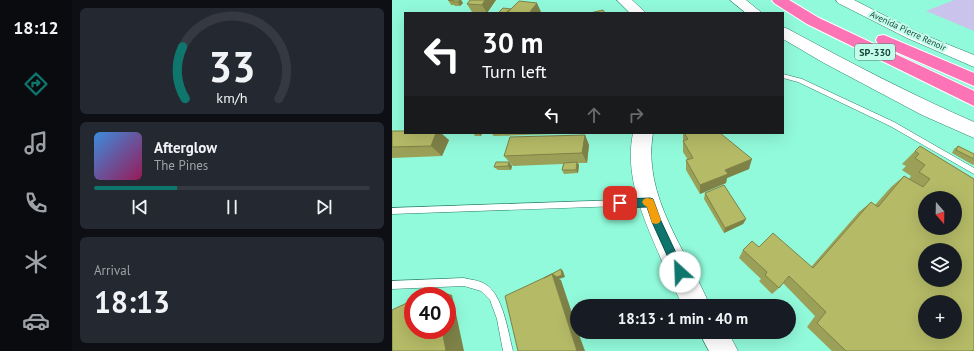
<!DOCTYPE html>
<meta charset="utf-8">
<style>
:root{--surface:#171b24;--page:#242831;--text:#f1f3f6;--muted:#9ea1a6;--line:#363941;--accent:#0f766e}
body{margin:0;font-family:"PT Sans",sans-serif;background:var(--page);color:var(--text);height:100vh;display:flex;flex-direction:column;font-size:15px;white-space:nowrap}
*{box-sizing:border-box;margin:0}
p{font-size:13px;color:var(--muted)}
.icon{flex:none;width:22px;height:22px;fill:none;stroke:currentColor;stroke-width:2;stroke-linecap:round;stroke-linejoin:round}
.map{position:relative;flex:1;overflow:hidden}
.panel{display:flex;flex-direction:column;gap:8px;padding:8px;background:#0d0f14;width:320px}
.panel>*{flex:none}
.banner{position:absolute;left:12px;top:12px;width:380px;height:122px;border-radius:0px;box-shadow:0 4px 16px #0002;background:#202124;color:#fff;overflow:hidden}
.needle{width:26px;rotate:160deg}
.fabs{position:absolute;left:526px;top:191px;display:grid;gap:8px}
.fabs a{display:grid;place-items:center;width:44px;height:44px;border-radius:50%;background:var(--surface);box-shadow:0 4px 16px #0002;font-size:20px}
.speed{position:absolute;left:12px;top:287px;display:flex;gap:8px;font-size:20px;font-weight:700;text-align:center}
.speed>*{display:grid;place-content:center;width:52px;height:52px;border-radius:50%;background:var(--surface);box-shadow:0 4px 16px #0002;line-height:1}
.speed .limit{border:6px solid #d22;background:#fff;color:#111}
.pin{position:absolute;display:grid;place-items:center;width:34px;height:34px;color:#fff;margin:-17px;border-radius:8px;box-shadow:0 2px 6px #0006}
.me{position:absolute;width:44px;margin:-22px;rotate:335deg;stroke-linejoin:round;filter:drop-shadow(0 0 3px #0008)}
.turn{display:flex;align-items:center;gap:14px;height:84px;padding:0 12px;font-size:18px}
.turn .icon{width:52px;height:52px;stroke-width:2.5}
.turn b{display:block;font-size:28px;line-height:34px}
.lanes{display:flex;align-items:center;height:38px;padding:0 12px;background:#0003;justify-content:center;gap:20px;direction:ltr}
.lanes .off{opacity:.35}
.big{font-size:30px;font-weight:600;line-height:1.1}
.panel .tile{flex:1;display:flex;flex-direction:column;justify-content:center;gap:6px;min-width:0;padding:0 14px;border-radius:6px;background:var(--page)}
.panel .dial{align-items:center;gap:0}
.dial svg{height:104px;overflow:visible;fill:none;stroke:var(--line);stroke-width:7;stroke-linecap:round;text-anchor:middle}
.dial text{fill:var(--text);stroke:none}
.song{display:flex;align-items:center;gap:12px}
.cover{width:48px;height:48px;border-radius:6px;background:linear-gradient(135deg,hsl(210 70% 55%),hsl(330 70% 35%))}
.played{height:4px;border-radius:2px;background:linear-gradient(90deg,var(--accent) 30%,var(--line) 30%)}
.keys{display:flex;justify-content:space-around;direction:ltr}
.trip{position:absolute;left:178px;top:299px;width:226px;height:40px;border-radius:20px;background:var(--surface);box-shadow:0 4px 16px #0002;font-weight:600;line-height:40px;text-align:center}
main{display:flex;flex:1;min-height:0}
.menu{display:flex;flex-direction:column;width:72px;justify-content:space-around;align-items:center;background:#090b0e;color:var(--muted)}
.menu .icon{width:28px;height:28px}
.menu .on{color:var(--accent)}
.menu b{font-size:18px;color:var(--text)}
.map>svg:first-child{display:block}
</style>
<main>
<nav class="menu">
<b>18:12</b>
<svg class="icon on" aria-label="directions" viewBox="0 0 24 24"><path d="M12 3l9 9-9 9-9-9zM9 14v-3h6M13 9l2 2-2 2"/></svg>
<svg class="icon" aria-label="music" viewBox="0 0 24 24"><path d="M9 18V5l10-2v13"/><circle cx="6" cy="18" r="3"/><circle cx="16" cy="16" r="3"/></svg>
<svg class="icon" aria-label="phone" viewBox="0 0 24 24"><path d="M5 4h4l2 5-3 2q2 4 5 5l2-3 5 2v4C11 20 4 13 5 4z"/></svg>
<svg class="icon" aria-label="climate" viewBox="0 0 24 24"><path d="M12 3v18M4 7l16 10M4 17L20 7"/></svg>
<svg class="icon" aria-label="car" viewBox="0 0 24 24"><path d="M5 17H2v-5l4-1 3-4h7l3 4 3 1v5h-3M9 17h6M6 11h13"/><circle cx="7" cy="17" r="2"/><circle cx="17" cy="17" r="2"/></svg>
</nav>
<section class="panel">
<div class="tile dial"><svg viewBox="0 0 100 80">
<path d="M14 69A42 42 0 1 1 86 69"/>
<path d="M14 69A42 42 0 0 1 12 29" stroke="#0f766e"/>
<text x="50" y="56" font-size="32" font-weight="700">33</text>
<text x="50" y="72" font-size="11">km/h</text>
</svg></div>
<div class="tile">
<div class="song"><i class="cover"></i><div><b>Afterglow</b><p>The Pines</p></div></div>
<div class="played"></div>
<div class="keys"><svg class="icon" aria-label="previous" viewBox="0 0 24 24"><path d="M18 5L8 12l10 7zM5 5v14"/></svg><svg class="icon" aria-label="pause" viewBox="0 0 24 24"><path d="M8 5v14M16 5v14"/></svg><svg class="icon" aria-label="next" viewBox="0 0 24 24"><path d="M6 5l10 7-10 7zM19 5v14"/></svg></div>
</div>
<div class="tile"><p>Arrival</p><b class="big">18:13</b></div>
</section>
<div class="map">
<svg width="582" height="351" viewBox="0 0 582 351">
<rect width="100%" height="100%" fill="#91fada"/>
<path fill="#cac4ec" d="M562,0H582V31L534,11Z"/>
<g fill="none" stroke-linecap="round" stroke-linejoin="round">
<defs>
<path id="lane" d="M391,74L410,79L502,122L582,168V174L498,126L406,82L391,78Z
M256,199L259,200L260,202L259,204L256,205L0,214V208Z
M72,278C79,280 87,280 93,284C111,294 116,332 121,351H111L105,319L98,300L89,291L72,286L0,289V281Z"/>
<path id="secondary" d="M225,0H240L254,13H238Z
M338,0H354L370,13H354Z
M444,0H462L525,32L582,55V67L515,38L446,3Z
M391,27L396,29C457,62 518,94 582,122V138L530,115L432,63L391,39Z
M241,133H261C250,197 295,250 318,306H291C283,291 276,274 269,259C252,219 232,177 241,133Z
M307,332H336L346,351H317Z"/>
<path id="highway" d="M380,0H397L427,18L582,91V106L415,24L382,3Z
M492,35L582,73V86L486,44L484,40L486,36Z"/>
</defs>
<use href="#lane" stroke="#2d806a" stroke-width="1"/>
<use href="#secondary" stroke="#2d806a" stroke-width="1"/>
<use href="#highway" stroke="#fff" stroke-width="2"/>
<use href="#lane" fill="#fff" fill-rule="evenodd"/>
<use href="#secondary" fill="#fff" fill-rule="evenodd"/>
<use href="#highway" fill="#fc74b6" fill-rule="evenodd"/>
</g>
<path fill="#9ba058" d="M56,0H69L71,3L68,6H63L62,5H59Z
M104,0L95,13L80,12L75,4Z
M0,131L57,140L50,156L0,158Z
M81,133H90L89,136H83Z
M99,133H190L102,136Z
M291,133H328L357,169L335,178L334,183L308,194L294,170V160H296L291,152Z
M193,135L197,145L195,163H186L187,165L186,173L172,174L170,170L171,164L121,166L112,156Z
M528,146L582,179V351H440L415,327L423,316L391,283L387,288L380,294L367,281L369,279L347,258L351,250L367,247L419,267L467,212L479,202L483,205L499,187L512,176L517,179L519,176L510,170L514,166L510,164Z
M566,146L582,154V164L581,165L560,153L562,149Z
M117,162L120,166L119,170H106L102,167Z
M313,193L354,219L351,224L332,233L312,199Z"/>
<path fill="#7e8247" d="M68,0H69L71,3L68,6L66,2Z
M93,0H104L95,13L90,5Z
M145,3L149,12L148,13H137Z
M44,133H49L57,140L50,156L39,146Z
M86,133H90L89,136Z
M193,135L197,145L195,163L190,153Z
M360,159L357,169L335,178L334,183L308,194V185L333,170Z
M117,162L120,166L119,170L116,166Z
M185,162L187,165L186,173L184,170Z
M354,219L351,224L332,233L333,228Z
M169,269L171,271L173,277L167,279L169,280L185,328V332H186L193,351H185L160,274Z
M42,289L60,295L72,351H54L50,330H55V296H43Z"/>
<path fill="#b4ba66" stroke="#7e8247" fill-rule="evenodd" d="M56,0H68L66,2H61L62,1Z
M78,0H93L90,5L75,4Z
M127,1L145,3L137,13H115Z
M111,8L119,9L113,13H106Z
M211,10L213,13H198Z
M0,131H13V133H44L39,146L0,147Z
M292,133H328L360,159L333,170L336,174L308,185L294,160L301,158L291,141L296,139Z
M193,135L190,153L112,156L118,137Z
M528,146L582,179V351H454L425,323L434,312L397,276L387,288L373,275L375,272L351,250L360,241L367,247L381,233L421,268L479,202L486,207L512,176L531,187L538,179L527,172L533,165L523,158L527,154L523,151ZM533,198H563V228H533ZM533,250H563V280H533ZM533,302H563V332H533Z
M566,146L582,154V159L564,150Z
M104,162H117L116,166L102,167Z
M185,162L184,170H170L172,163Z
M332,185L354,219L333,228L313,193Z
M169,269L170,275L165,277L160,274L152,278Z
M160,274L185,351H126L113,296Z
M42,289L43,296H28Z
M21,300V330H50L54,351H0V310Z"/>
<path fill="#0f766e" stroke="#0a4d48" d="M258,198L261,199L269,221L293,272L291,275L288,277L284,275L260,222L255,207L228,208L224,206L223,203L224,200L228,199Z"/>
<path fill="#f59e0b" d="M255,198L261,199L269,220L267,223L264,224L260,223L255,207L252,205L250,202L252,199Z"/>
<g text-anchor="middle" stroke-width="4" stroke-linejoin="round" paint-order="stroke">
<g font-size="9" fill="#19463a" stroke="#c3feeb">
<text transform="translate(516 31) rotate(25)" y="3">Avenida Pierre Renoir</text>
</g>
<rect fill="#c3feeb" stroke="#4c7d6f" stroke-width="1" x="463" y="44" width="40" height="16" rx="3"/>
<g font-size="10" font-weight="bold" fill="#19463a">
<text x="483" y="56">SP-330</text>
</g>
</g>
</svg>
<div class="fabs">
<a><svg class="needle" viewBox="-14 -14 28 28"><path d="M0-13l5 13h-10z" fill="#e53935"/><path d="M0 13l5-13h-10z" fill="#9ea1a6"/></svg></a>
<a><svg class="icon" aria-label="layers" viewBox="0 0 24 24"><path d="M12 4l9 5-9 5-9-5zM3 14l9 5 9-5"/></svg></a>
<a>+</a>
</div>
<div class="speed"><div class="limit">40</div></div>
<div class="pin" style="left:228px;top:203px;background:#d93025"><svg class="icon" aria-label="arrive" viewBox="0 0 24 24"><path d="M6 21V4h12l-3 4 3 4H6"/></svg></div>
<svg class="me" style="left:288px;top:272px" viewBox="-20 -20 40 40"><circle r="19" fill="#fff"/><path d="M0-13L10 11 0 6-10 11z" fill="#0f766e"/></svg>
<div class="trip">18:13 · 1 min · 40 m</div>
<div class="banner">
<div class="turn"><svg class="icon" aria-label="left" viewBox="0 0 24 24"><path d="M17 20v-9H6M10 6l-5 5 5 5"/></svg><div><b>30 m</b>Turn left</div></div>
<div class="lanes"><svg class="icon" aria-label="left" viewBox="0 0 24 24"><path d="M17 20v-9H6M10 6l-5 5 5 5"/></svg><svg class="icon off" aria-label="ahead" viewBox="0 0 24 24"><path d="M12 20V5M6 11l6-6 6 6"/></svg><svg class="icon off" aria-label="right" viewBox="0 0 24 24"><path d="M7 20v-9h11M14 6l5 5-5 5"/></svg></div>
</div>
</div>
</main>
